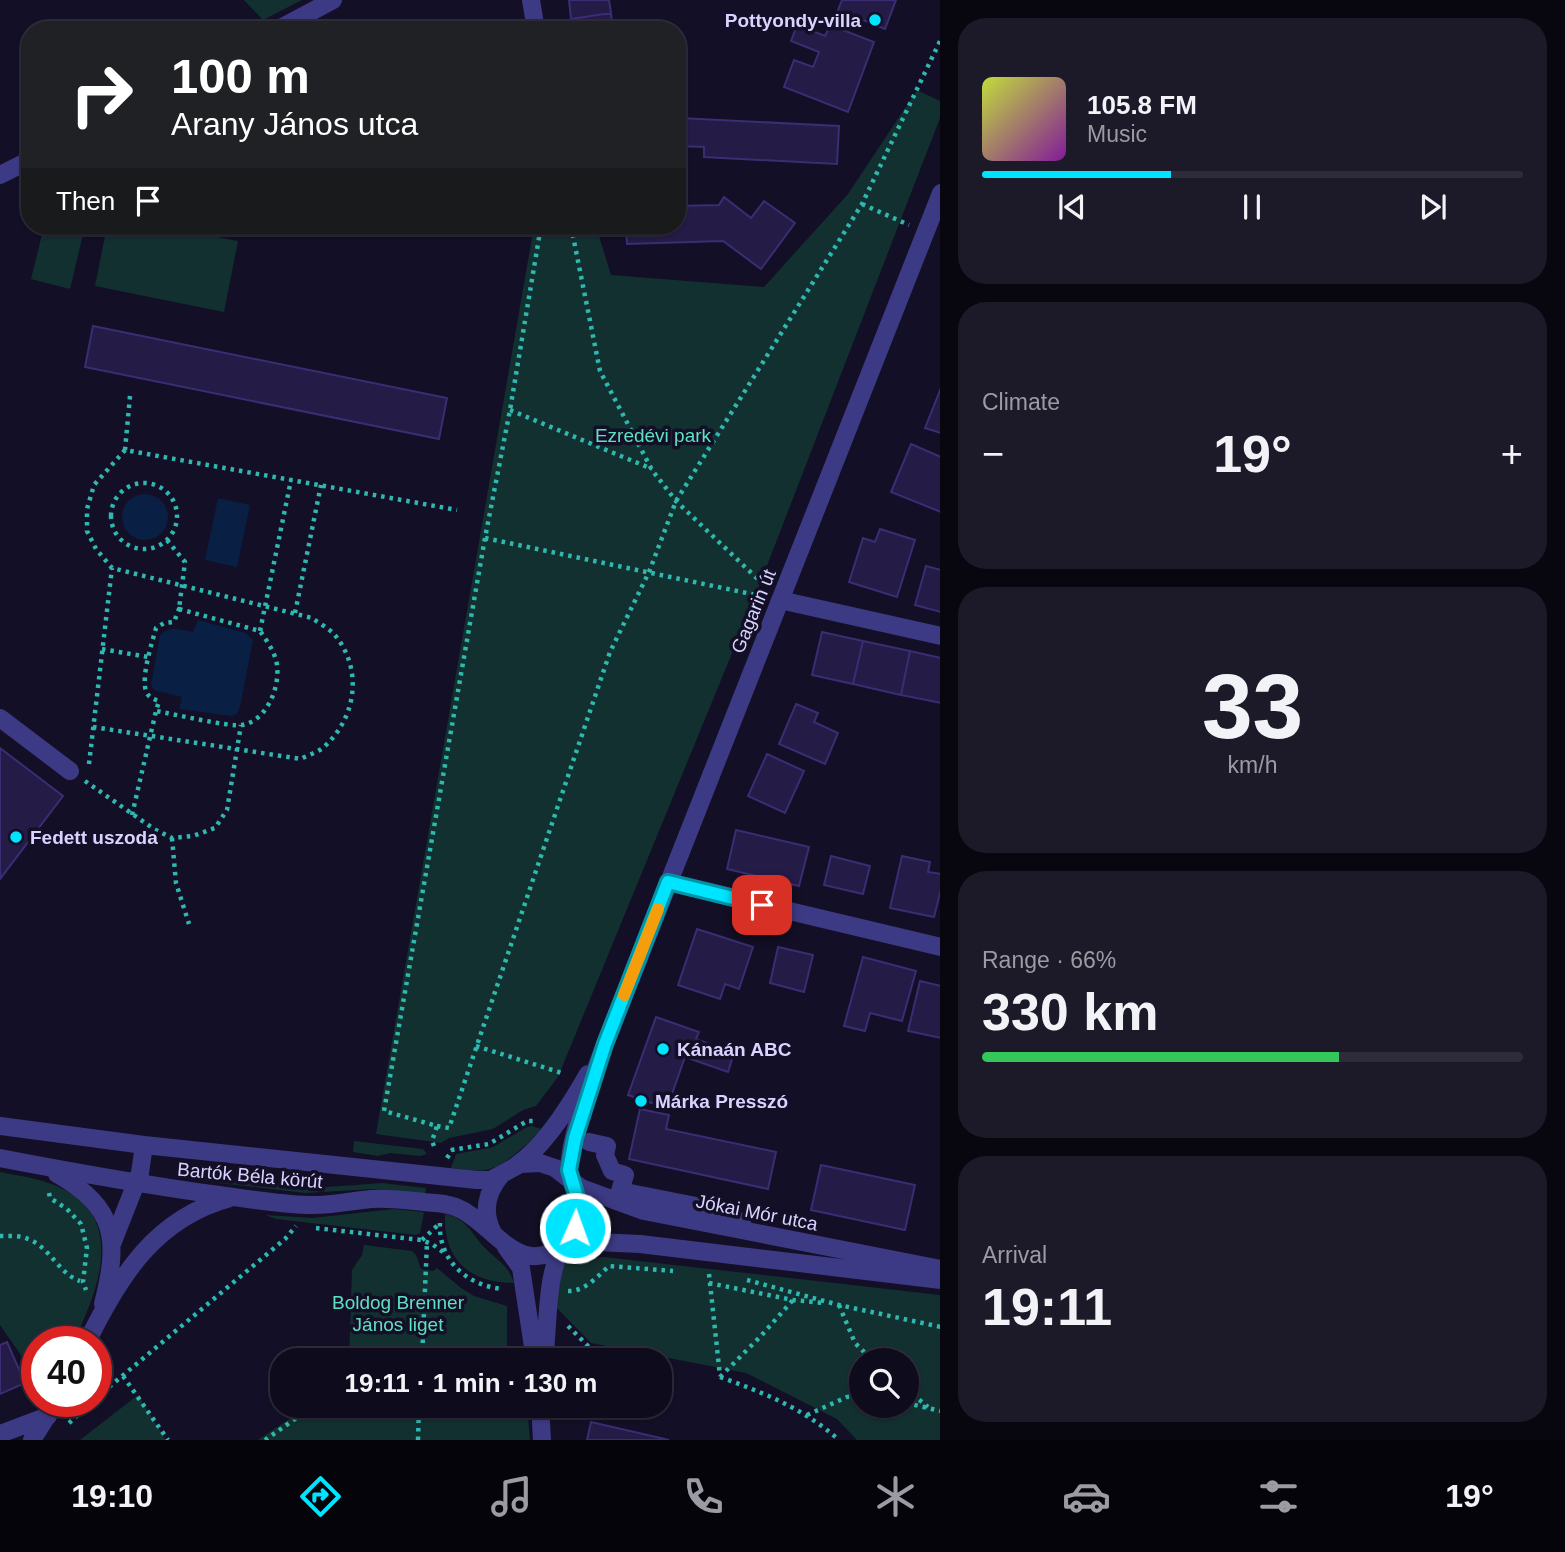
<!DOCTYPE html>
<meta charset="utf-8">
<style>
:root{--surface:#0e0b1c;--page:#1c1929;--text:#f1f3f6;--muted:#9b9ba3;--line:#2e2b3b;--accent:#00e5ff}
body{margin:0;font-family:Helvetica,sans-serif;background:var(--page);color:var(--text);height:100vh;display:flex;flex-direction:column;font-size:26px;white-space:nowrap}
*{box-sizing:border-box;margin:0}
p{font-size:23px;color:var(--muted)}
.icon{flex:none;width:38px;height:38px;fill:none;stroke:currentColor;stroke-width:2;stroke-linecap:round;stroke-linejoin:round}
.map{position:relative;flex:1;overflow:hidden}
.sheet{display:flex;flex-direction:column;gap:18px;padding:18px;background:#08060f;width:625px}
.sheet>*{flex:none}
.banner{position:absolute;left:21px;top:21px;width:665px;height:214px;border-radius:28px;box-shadow:0 2px 5px #0004,0 0 0 2px var(--line);background:#202124;color:#fff;overflow:hidden}
.fabs{position:absolute;left:849px;top:1348px;display:grid;gap:14px}
.fabs a{display:grid;place-items:center;width:70px;height:70px;border-radius:50%;background:var(--surface);box-shadow:0 2px 5px #0004,0 0 0 2px var(--line);font-size:35px}
.speed{position:absolute;left:21px;top:1326px;display:flex;gap:14px;font-size:35px;font-weight:700;text-align:center}
.speed>*{display:grid;place-content:center;width:91px;height:91px;border-radius:50%;background:var(--surface);box-shadow:0 2px 5px #0004,0 0 0 2px var(--line);line-height:1}
.speed .limit{border:10px solid #d22;background:#fff;color:#111}
.pin{position:absolute;display:grid;place-items:center;width:60px;height:60px;color:#fff;margin:-30px;border-radius:14px;box-shadow:0 4px 10px #0006}
.me{position:absolute;width:77px;margin:-38px;rotate:2deg;stroke-linejoin:round;filter:drop-shadow(0 0 5px #0008)}
.turn{display:flex;align-items:center;gap:24px;height:147px;padding:0 35px;font-size:32px}
.turn .icon{width:91px;height:91px;stroke-width:2.5}
.turn b{display:block;font-size:49px;line-height:60px}
.then{display:flex;align-items:center;height:66px;padding:0 35px;background:#0003;gap:14px;font-size:26px}
.big{font-size:52px;font-weight:800;line-height:1.1}
.sheet .tile{flex:1;display:flex;flex-direction:column;justify-content:center;gap:10px;min-width:0;padding:0 24px;border-radius:28px;background:var(--page)}
.sheet .dial{align-items:center;gap:0}
.dial b{font-size:91px;line-height:1}
.song{display:flex;align-items:center;gap:21px}
.cover{width:84px;height:84px;border-radius:10px;background:linear-gradient(135deg,hsl(70 70% 55%),hsl(290 70% 35%))}
.played{height:7px;border-radius:4px;background:linear-gradient(90deg,var(--accent) 35%,var(--line) 35%)}
.keys{display:flex;justify-content:space-around;direction:ltr}
.heat{display:flex;justify-content:space-between;align-items:center;font-size:38px;direction:ltr}
.charge{height:10px;border-radius:5px;background:linear-gradient(90deg,#34c759 66%,var(--line) 0)}
.trip{position:absolute;left:270px;top:1348px;width:402px;height:70px;border-radius:28px;background:var(--surface);box-shadow:0 2px 5px #0004,0 0 0 2px var(--line);font-weight:800;line-height:70px;text-align:center}
.tabs{display:flex;height:112px;justify-content:space-around;align-items:center;background:#06040b;color:var(--muted)}
.tabs .icon{width:49px;height:49px}
.tabs .selected{color:var(--accent)}
.tabs b{font-size:32px;color:var(--text)}
main{display:flex;flex:1;min-height:0}
.map>svg:first-child{display:block}
</style>
<main>
<div class="map">
<svg width="941" height="1440" viewBox="0 0 941 1440">
<rect width="100%" height="100%" fill="#130f26"/>
<path fill="#12302f" fill-rule="evenodd" d="M244,0H302L263,20Z
M917,90L940,101V118L751,607L558,1077L536,1106L523,1110L493,1129L449,1138L441,1143L376,1134L534,226H596L611,275L764,287L848,194Z
M44,226H85L70,289L31,279Z
M107,226H160L238,241L224,312L95,286Z
M532,1126L541,1129C529,1144 504,1166 486,1170C475,1172 462,1169 451,1168L456,1154L493,1147L527,1127Z
M354,1141L423,1149L427,1154L420,1156L390,1153L378,1156L353,1152Z
M0,1172C21,1176 44,1179 63,1189C127,1221 97,1294 73,1342H37V1378L0,1325Z
M190,1174L314,1188L382,1183L426,1188L425,1194L373,1189L305,1193L193,1180L187,1178Z
M394,1209L424,1212L420,1233L416,1235L276,1219L265,1215L312,1218Z
M445,1214C467,1218 472,1235 486,1249C498,1261 509,1266 514,1283C469,1283 443,1259 445,1214Z
M364,1245L412,1251L416,1255L421,1269L433,1271L437,1268L461,1288L474,1296L507,1306V1360H349L352,1270L362,1255Z
M604,1257L940,1295V1440H857L837,1419L746,1373L591,1343L553,1304L561,1260ZM861,1360H906V1405H861Z
M138,1395L166,1440H80Z
M310,1405H527L530,1440H258Z"/>
<path fill="#0a1f44" d="M122 517a23 23 0 1 1 46 0a23 23 0 1 1-46 0Z
M218,498L250,505L237,567L205,560Z
M198,620L245,633L253,640L240,707L237,714L231,716L179,709L182,697L154,690L151,685L160,635C170,625 180,630 193,632Z"/>
<path fill="#241b47" stroke="#3b2d73" stroke-width="2" d="M569,0H609L611,13L571,19Z
M842,0H896L885,29L838,10Z
M611,13L613,30H573L571,19Z
M797,25L825,36L830,25L874,42L848,112L784,87L794,60L813,67L819,52L791,41Z
M680,118L839,126L837,164L704,157V147L678,146Z
M724,197L751,218L764,201L795,223L761,269L723,241L627,244L626,226H677V206L719,205Z
M93,326L447,398L439,439L85,367Z
M941,388V433L925,428Z
M911,444L941,457V512L891,492Z
M880,529L915,540L897,597L849,582L863,538L875,542Z
M926,566L941,570V612L915,605Z
M822,632L863,641L853,684L812,675Z
M863,641L910,651L901,695L853,684Z
M910,651L941,658V703L901,695Z
M796,704L818,713L814,722L838,733L825,764L779,744Z
M0,748L63,796L0,879Z
M767,754L804,771L785,813L748,796Z
M736,830L809,847L799,886L727,869Z
M831,856L870,866L863,894L824,885Z
M902,856L930,862L928,872L941,874V889L934,917L890,908Z
M697,929L753,947L739,989L725,984L720,999L678,985Z
M778,947L813,955L804,992L770,983Z
M863,957L916,971L902,1021L870,1013L865,1031L844,1026Z
M920,981L941,986V1038L908,1031Z
M656,1017L699,1032L696,1039L734,1053L728,1072L685,1057L667,1108L628,1095Z
M640,1109L669,1115L666,1129L776,1152L768,1189L629,1159Z
M821,1165L915,1185L905,1230L811,1210Z
M7,1342L25,1383L0,1394V1345Z
M591,1422L669,1440H587Z"/>
<g fill="none" stroke-linecap="round" stroke-linejoin="round">
<path stroke="#2fb8b0" stroke-width="4.5" stroke-dasharray="3.5 5" stroke-linecap="butt" d="M862,204L909,225
M571,226L600,371L652,470L676,501L764,585
M130,396L125,450L457,510
M510,410L652,469
M111 516a33 33 0 1 1 66 0a33 33 0 1 1-66 0Z
M485,538L761,596
M167,540L185,562L179,609
M179,609L260,631C267,641 275,652 277,665C280,687 267,721 242,725C228,727 174,714 156,711L159,701C153,699 148,697 146,691C141,676 152,643 156,628L164,623L174,622Z
M295,613L321,485
M260,631L291,480
M102,649L148,657
M93,727L301,759C308,755 319,752 325,746C357,716 363,668 334,634C328,628 319,623 312,618L112,568L96,549L87,531V509L94,485L125,450
M89,764L112,568
M85,781L154,829L172,838L193,836L215,828L227,810L241,725
M132,815L156,711
M172,838L176,883L189,924
M476,1046L565,1074
M437,1126L449,1128L610,652L649,572L676,501L862,204L941,39
M434,1146L432,1141L437,1126L384,1111L485,538L510,410L541,226
M451,1150L489,1144L527,1121H534
M447,1158L453,1149
M49,1193L50,1198L67,1209L81,1224L87,1248L83,1282L86,1290
M440,1223C438,1260 467,1286 503,1289
M316,1228L421,1240L432,1244L443,1252
M0,1236C9,1236 20,1235 28,1239C50,1247 59,1274 80,1281
M422,1240L438,1225
M709,1274L720,1376
M747,1280L839,1305L941,1327
M709,1283L793,1300L824,1303
M568,1291C584,1292 598,1276 609,1266L673,1271
M839,1305L855,1343L872,1360
M568,1326L591,1349L612,1355
M422,1360L427,1242
M123,1376L168,1440
M720,1377C764,1393 803,1408 839,1440
M720,1377L760,1337L793,1300
M906,1389L928,1407
M96,1398L285,1239L296,1226
M906,1403L941,1411
M807,1415L847,1397L861,1396
M69,1423L92,1402
M265,1440L315,1405
M418,1440L419,1405"/>
<path stroke="#3d3a85" stroke-width="18" d="M531,0L536,30
M277,30L333,0
M0,175L30,160
M780,600L941,636
M0,718L70,771
M668,882L941,947
M0,1126L144,1145L477,1180H491L520,1164L540,1163L555,1168L581,1188L644,1211L941,1269
M589,1142L607,1146L605,1155L612,1171L625,1175L620,1191L696,1206L742,1222
M0,1158C73,1172 145,1185 219,1195C248,1199 278,1204 308,1205C329,1206 350,1201 371,1199C389,1198 406,1200 424,1202C436,1203 449,1203 460,1209C493,1224 521,1281 563,1244C576,1232 582,1213 577,1196C574,1187 569,1180 569,1171C569,1137 593,1077 605,1044L941,193
M517,1165C545,1146 571,1104 588,1074
M57,1174C117,1208 119,1240 103,1304
M493,1233C482,1212 486,1192 502,1174
M564,1243L596,1242L640,1244L941,1280
M112,1244L140,1173L144,1145
M506,1247L521,1268L535,1360
M87,1342C119,1277 155,1218 230,1198
M544,1360C549,1323 545,1276 564,1243
M540,1405L542,1440
M582,1405L599,1409
M0,1434L48,1416
M32,1440L56,1402"/>
</g>
<g fill="none" stroke-linecap="round" stroke-linejoin="round">
<defs>
<path id="route" d="M575,1228L579,1204L569,1170L575,1138L605,1044L668,882L762,905"/>
</defs>
<use href="#route" stroke="#0095a6" stroke-width="18"/>
<use href="#route" stroke="#00e5ff" stroke-width="12"/>
<path stroke="#f59e0b" stroke-width="12" d="M624,995L658,909"/>
</g>
<g fill="#00e5ff" stroke="#130f26" stroke-width="2.5">
<circle cx="875" cy="20" r="7"/>
<circle cx="16" cy="837" r="7"/>
<circle cx="663" cy="1049" r="7"/>
<circle cx="641" cy="1101" r="7"/>
</g>
<g text-anchor="middle" stroke-width="7" stroke-linejoin="round" paint-order="stroke">
<g font-size="19" font-weight="bold" fill="#d9d4ff" stroke="#130f26" text-anchor="start">
<text x="861" y="27" text-anchor="end">Pottyondy-villa</text>
<text x="30" y="844">Fedett uszoda</text>
<text x="677" y="1056">Kánaán ABC</text>
<text x="655" y="1108">Márka Presszó</text>
</g>
<g font-size="19" fill="#5fe0c0" stroke="#130f26">
<text x="653" y="442">Ezredévi park</text>
<text x="398" y="1309">Boldog Brenner<tspan x="398" dy="22">János liget</tspan></text>
</g>
<g font-size="19" fill="#d9d4ff" stroke="#130f26">
<text transform="translate(753 611) rotate(-68)" y="7">Gagarin út</text>
<text transform="translate(250 1175) rotate(5)" y="7">Bartók Béla körút</text>
<text transform="translate(757 1212) rotate(11)" y="7">Jókai Mór utca</text>
</g>
</g>
</svg>
<div class="fabs">
<a><svg class="icon" aria-label="search" viewBox="0 0 24 24"><circle cx="10" cy="10" r="6"/><path d="M15 15l6 6"/></svg></a>
</div>
<div class="speed"><div class="limit">40</div></div>
<div class="pin" style="left:762px;top:905px;background:#d93025"><svg class="icon" aria-label="arrive" viewBox="0 0 24 24"><path d="M6 21V4h12l-3 4 3 4H6"/></svg></div>
<svg class="me" style="left:575px;top:1228px" viewBox="-20 -20 40 40"><circle r="17" fill="#00e5ff" stroke="#fff" stroke-width="3"/><path d="M0-11L8 9 0 5-8 9z" fill="#fff"/></svg>
<div class="trip">19:11 · 1 min · 130 m</div>
<div class="banner">
<div class="turn"><svg class="icon" aria-label="right" viewBox="0 0 24 24"><path d="M7 20v-9h11M14 6l5 5-5 5"/></svg><div><b>100 m</b>Arany János utca</div></div>
<div class="then">Then<svg class="icon" aria-label="arrive" viewBox="0 0 24 24"><path d="M6 21V4h12l-3 4 3 4H6"/></svg></div>
</div>
</div>
<section class="sheet">
<div class="tile">
<div class="song"><i class="cover"></i><div><b>105.8 FM</b><p>Music</p></div></div>
<div class="played"></div>
<div class="keys"><svg class="icon" aria-label="previous" viewBox="0 0 24 24"><path d="M18 5L8 12l10 7zM5 5v14"/></svg><svg class="icon" aria-label="pause" viewBox="0 0 24 24"><path d="M8 5v14M16 5v14"/></svg><svg class="icon" aria-label="next" viewBox="0 0 24 24"><path d="M6 5l10 7-10 7zM19 5v14"/></svg></div>
</div>
<div class="tile"><p>Climate</p>
<div class="heat"><a>−</a><b class="big">19°</b><a>+</a></div>
</div>
<div class="tile dial"><b>33</b><p>km/h</p></div>
<div class="tile"><p>Range · 66%</p><b class="big">330 km</b><div class="charge"></div></div>
<div class="tile"><p>Arrival</p><b class="big">19:11</b></div>
</section>
</main>
<nav class="tabs">
<b>19:10</b>
<svg class="icon selected" aria-label="directions" viewBox="0 0 24 24"><path d="M12 3l9 9-9 9-9-9zM9 14v-3h6M13 9l2 2-2 2"/></svg>
<svg class="icon" aria-label="music" viewBox="0 0 24 24"><path d="M9 18V5l10-2v13"/><circle cx="6" cy="18" r="3"/><circle cx="16" cy="16" r="3"/></svg>
<svg class="icon" aria-label="phone" viewBox="0 0 24 24"><path d="M5 4h4l2 5-3 2q2 4 5 5l2-3 5 2v4C11 20 4 13 5 4z"/></svg>
<svg class="icon" aria-label="climate" viewBox="0 0 24 24"><path d="M12 3v18M4 7l16 10M4 17L20 7"/></svg>
<svg class="icon" aria-label="car" viewBox="0 0 24 24"><path d="M5 17H2v-5l4-1 3-4h7l3 4 3 1v5h-3M9 17h6M6 11h13"/><circle cx="7" cy="17" r="2"/><circle cx="17" cy="17" r="2"/></svg>
<svg class="icon" aria-label="filters" viewBox="0 0 24 24"><path d="M4 7h16M4 17h16"/><circle cx="9" cy="7" r="2"/><circle cx="15" cy="17" r="2"/></svg>
<b>19°</b>
</nav>
